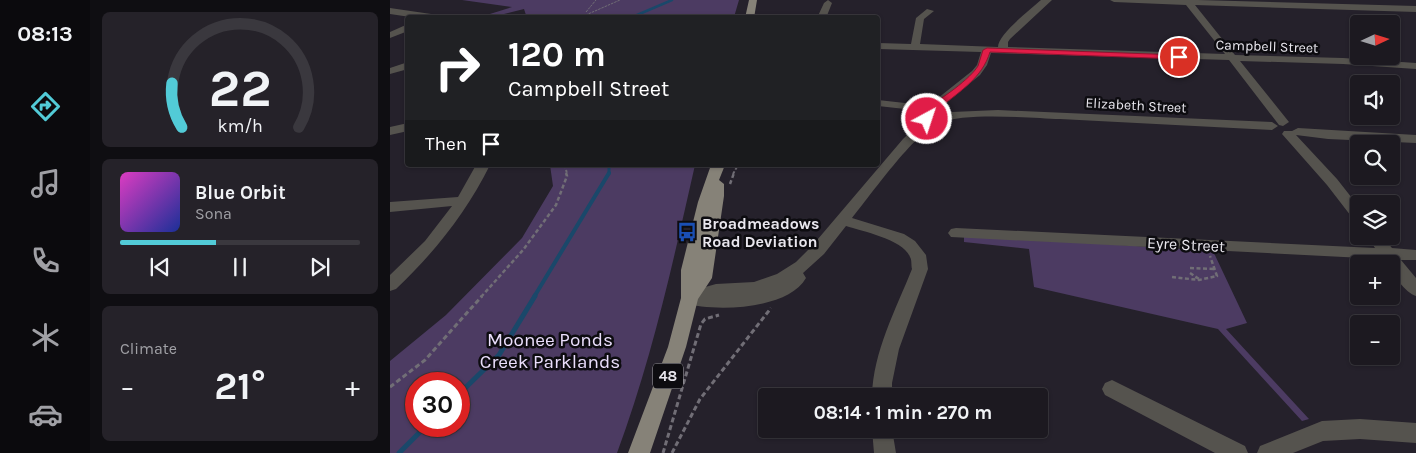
<!DOCTYPE html>
<meta charset="utf-8">
<style>
:root{--surface:#1c1920;--page:#252229;--text:#f1f3f6;--muted:#a0a0a5;--line:#3a383e;--accent:#52cbd7}
body{margin:0;font-family:Karla,sans-serif;background:var(--page);color:var(--text);height:100vh;display:flex;flex-direction:column;font-size:19px;white-space:nowrap}
*{box-sizing:border-box;margin:0}
p{font-size:16px;color:var(--muted)}
.icon{flex:none;width:28px;height:28px;fill:none;stroke:currentColor;stroke-width:2;stroke-linecap:round;stroke-linejoin:round}
.map{position:relative;flex:1;overflow:hidden}
.sheet{display:flex;flex-direction:column;gap:12px;padding:12px;background:#0f0e12;width:300px}
.sheet>*{flex:none}
.banner{position:absolute;left:15px;top:15px;width:475px;height:152px;border-radius:5px;box-shadow:0 1px 4px #0004,0 0 0 1px var(--line);background:#202124;color:#fff;overflow:hidden}
.needle{width:32px;rotate:86deg}
.fabs{position:absolute;left:960px;top:15px;display:grid;gap:10px}
.fabs a{display:grid;place-items:center;width:50px;height:50px;border-radius:5px;background:var(--surface);box-shadow:0 1px 4px #0004,0 0 0 1px var(--line);font-size:25px}
.speed{position:absolute;left:15px;top:372px;display:flex;gap:10px;font-size:25px;font-weight:700;text-align:center}
.speed>*{display:grid;place-content:center;width:65px;height:65px;border-radius:50%;background:var(--surface);box-shadow:0 1px 4px #0004,0 0 0 1px var(--line);line-height:1}
.speed .limit{border:8px solid #d22;background:#fff;color:#111}
.pin{position:absolute;display:grid;place-items:center;width:42px;height:42px;color:#fff;margin:-21px;border:2px solid #fff;border-radius:50%;box-shadow:0 1px 5px #0007}
.me{position:absolute;width:55px;margin:-28px;rotate:40deg;stroke-linejoin:round;filter:drop-shadow(0 0 4px #0008)}
.turn{display:flex;align-items:center;gap:18px;height:105px;padding:0 20px;font-size:22px}
.turn .icon{width:65px;height:65px;stroke-width:2.5}
.turn b{display:block;font-size:35px;line-height:42px}
.then{display:flex;align-items:center;height:48px;padding:0 20px;background:#0003;gap:10px;font-size:19px}
.big{font-size:38px;font-weight:700;line-height:1.1}
.sheet .tile{flex:1;display:flex;flex-direction:column;justify-content:center;gap:8px;min-width:0;padding:0 18px;border-radius:8px;background:var(--page)}
.sheet .dial{align-items:center;gap:0}
.dial svg{height:130px;overflow:visible;fill:none;stroke:var(--line);stroke-width:7;stroke-linecap:round;text-anchor:middle}
.dial text{fill:var(--text);stroke:none}
.song{display:flex;align-items:center;gap:15px}
.cover{width:60px;height:60px;border-radius:8px;background:linear-gradient(135deg,hsl(310 70% 55%),hsl(230 70% 35%))}
.played{height:5px;border-radius:2px;background:linear-gradient(90deg,var(--accent) 40%,var(--line) 40%)}
.keys{display:flex;justify-content:space-around;direction:ltr}
.heat{display:flex;justify-content:space-between;align-items:center;font-size:28px;direction:ltr}
.trip{position:absolute;left:368px;top:388px;width:290px;height:50px;border-radius:5px;background:var(--surface);box-shadow:0 1px 4px #0004,0 0 0 1px var(--line);font-weight:700;line-height:50px;text-align:center}
main{display:flex;flex:1;min-height:0}
.tabs{display:flex;flex-direction:column;width:90px;justify-content:space-around;align-items:center;background:#0b0a0d;color:var(--muted)}
.tabs .icon{width:35px;height:35px}
.tabs .on{color:var(--accent)}
.tabs b{font-size:22px;color:var(--text)}
.map>svg:first-child{display:block}
</style>
<main>
<nav class="tabs">
<b>08:13</b>
<svg class="icon on" aria-label="directions" viewBox="0 0 24 24"><path d="M12 3l9 9-9 9-9-9zM9 14v-3h6M13 9l2 2-2 2"/></svg>
<svg class="icon" aria-label="music" viewBox="0 0 24 24"><path d="M9 18V5l10-2v13"/><circle cx="6" cy="18" r="3"/><circle cx="16" cy="16" r="3"/></svg>
<svg class="icon" aria-label="phone" viewBox="0 0 24 24"><path d="M5 4h4l2 5-3 2q2 4 5 5l2-3 5 2v4C11 20 4 13 5 4z"/></svg>
<svg class="icon" aria-label="climate" viewBox="0 0 24 24"><path d="M12 3v18M4 7l16 10M4 17L20 7"/></svg>
<svg class="icon" aria-label="car" viewBox="0 0 24 24"><path d="M5 17H2v-5l4-1 3-4h7l3 4 3 1v5h-3M9 17h6M6 11h13"/><circle cx="7" cy="17" r="2"/><circle cx="17" cy="17" r="2"/></svg>
</nav>
<section class="sheet">
<div class="tile dial"><svg viewBox="0 0 100 80">
<path d="M14 69A42 42 0 1 1 86 69"/>
<path d="M14 69A42 42 0 0 1 8 42" stroke="#52cbd7"/>
<text x="50" y="56" font-size="32" font-weight="700">22</text>
<text x="50" y="72" font-size="11">km/h</text>
</svg></div>
<div class="tile">
<div class="song"><i class="cover"></i><div><b>Blue Orbit</b><p>Sona</p></div></div>
<div class="played"></div>
<div class="keys"><svg class="icon" aria-label="previous" viewBox="0 0 24 24"><path d="M18 5L8 12l10 7zM5 5v14"/></svg><svg class="icon" aria-label="pause" viewBox="0 0 24 24"><path d="M8 5v14M16 5v14"/></svg><svg class="icon" aria-label="next" viewBox="0 0 24 24"><path d="M6 5l10 7-10 7zM19 5v14"/></svg></div>
</div>
<div class="tile"><p>Climate</p>
<div class="heat"><a>−</a><b class="big">21°</b><a>+</a></div>
</div>
</section>
<div class="map">
<svg width="1026" height="453" viewBox="0 0 1026 453">
<rect width="100%" height="100%" fill="#25212b"/>
<path fill="#4c3b62" fill-rule="evenodd" d="M72,0H349L344,17L137,18L134,9L102,17L87,18L122,7Z
M160,165H305C283,262 262,359 227,453H0V361L56,315L132,238L163,186ZM26,384H69V426H26Z
M574,235L823,251L857,323L836,329L919,419L912,421L828,329L644,287L639,249L574,242Z"/>
<g fill="none" stroke-linecap="round" stroke-linejoin="round">
<path stroke="#1a486a" stroke-width="2.5" d="M240,18L282,0"/>
<path stroke="#1a486a" stroke-width="3" d="M219,165V174"/>
<path stroke="#1a486a" stroke-width="4" d="M144,297L219,173"/>
<path stroke="#1a486a" stroke-width="5" d="M69,394L109,355L145,296
M9,453L36,426"/>
<path stroke="#716e76" stroke-width="1" stroke-dasharray="2.5 1" stroke-linecap="butt" d="M196,12L206,0
M189,18L230,0"/>
<path stroke="#716e76" stroke-width="2" stroke-dasharray="3 2" stroke-linecap="butt" d="M175,165L177,174
M343,174L348,165"/>
<path stroke="#716e76" stroke-width="2.5" stroke-dasharray="4 2.5" stroke-linecap="butt" d="M340,184L344,173
M800,268L825,269
M800,273L809,279
M782,277L809,280L827,276L820,256
M91,297L133,250L166,205L177,176L176,173"/>
<path stroke="#716e76" stroke-width="3" stroke-dasharray="5 3" stroke-linecap="butt" d="M0,387L35,360L92,296
M273,453L311,324L315,319L329,315
M282,453L310,399L381,308"/>
<path fill="#55534e" fill-rule="evenodd" d="M438,0L442,3L436,18H427L434,3Z
M651,0H662L620,39L618,42V47L835,54L796,5L724,2L720,0H808L1026,6V12L805,5L845,55L953,58L1026,63V69L953,64L850,61L899,122L893,126L889,125L839,60L601,53L597,65L590,75L551,107L533,111L488,106V100L533,105L543,102L582,71L587,65L591,52L488,49V43L521,44L526,18L537,9L544,11L534,19L530,44L608,47C608,34 641,9 651,0Z
M0,8L48,15L52,18H27L0,14Z
M18,24V31L0,38V32Z
M18,62V69L0,74V68Z
M608,110L882,122L888,126L882,130C811,126 740,123 670,119C639,118 576,112 549,123C524,133 481,195 462,218L514,234L525,241L536,255L538,269L509,349L502,383V396H482C483,352 506,309 522,269C521,265 522,260 520,257C514,240 472,231 456,226L434,254L413,273L416,278C398,310 324,312 294,303L291,298L294,293L326,284L364,282L387,274L406,262L422,246L513,139L530,123L541,117L562,112Z
M18,123V131L0,135V127Z
M908,128L1026,135V143L938,139L906,135L947,179L969,207V222L964,220L937,185L892,134L894,131H902Z
M86,165H100C76,213 44,253 6,289L0,291V275L35,241L62,206L0,212V202L68,197Z
M566,228L985,248L977,236H992L1002,248L1026,250V260H1011L1026,278V296C1016,293 1001,274 1001,264H997L993,259L561,237L558,233L561,229Z
M722,380L855,446L858,453H825L715,395L712,389L715,383Z
M970,419L1026,423V443L970,439L933,441L903,453H867L870,446L932,421Z
M482,429H502L506,453H484Z"/>
<path fill="#868278" fill-rule="evenodd" d="M359,0H367L364,18H355Z
M321,165H335L329,180L334,184V196L322,278L308,299L296,347L260,453H238L278,347L291,298V270L308,202Z"/>
</g>
<path fill="#e11d48" stroke="#92132f" d="M597,48L789,55L793,57L789,59L600,52C592,78 571,90 551,107L544,109L540,121H534L532,119L537,106C550,101 581,78 588,66C590,61 591,55 593,50Z"/>
<defs>
<symbol id="bus-bare" viewBox="-9 -9 18 18"><path d="M-5-6H5V4H4V6H2V4H-2V6H-4V4H-5ZM-3.5-4V0h7V-4ZM-3.5 1.2v1.5H-2V1.2ZM2 1.2v1.5H3.5V1.2Z" fill="#1a4fb4" stroke="#0d0c10" stroke-width="2.5" paint-order="stroke"/></symbol>
</defs>
<g fill-rule="evenodd">
<use href="#bus-bare" x="283" y="218" width="28" height="28"/>
</g>
<g text-anchor="middle" stroke-width="5" stroke-linejoin="round" paint-order="stroke">
<g font-size="14" fill="#e9e7ee" stroke="#0d0c10">
<text transform="translate(877 46) rotate(2)" y="5">Campbell Street</text>
<text transform="translate(746 105) rotate(3)" y="5">Elizabeth Street</text>
</g>
<rect fill="#0d0c10" stroke="#a7a5ab" stroke-width="1" x="263" y="363.5" width="30" height="25" rx="4"/>
<g font-size="15" font-weight="bold" fill="#e9e7ee">
<text x="278" y="381">48</text>
</g>
<g font-size="16" font-weight="bold" fill="#e9e7ee" stroke="#0d0c10" text-anchor="start">
<text x="312" y="229">Broadmeadows<tspan x="312" dy="18">Road Deviation</tspan></text>
</g>
<g font-size="16" fill="#e9e7ee" stroke="#0d0c10">
<text transform="translate(796 244) rotate(3)" y="6">Eyre Street</text>
</g>
<g font-size="19" fill="#eadefc" stroke="#0d0c10">
<text x="160" y="346">Moonee Ponds<tspan x="160" dy="22">Creek Parklands</tspan></text>
</g>
</g>
</svg>
<div class="fabs">
<a><svg class="needle" viewBox="-14 -14 28 28"><path d="M0-13l5 13h-10z" fill="#e53935"/><path d="M0 13l5-13h-10z" fill="#a0a0a5"/></svg></a>
<a><svg class="icon" aria-label="sound" viewBox="0 0 24 24"><path d="M4 9h4l5-4v14l-5-4H4zM17 9q2 3 0 6"/></svg></a>
<a><svg class="icon" aria-label="search" viewBox="0 0 24 24"><circle cx="10" cy="10" r="6"/><path d="M15 15l6 6"/></svg></a>
<a><svg class="icon" aria-label="layers" viewBox="0 0 24 24"><path d="M12 4l9 5-9 5-9-5zM3 14l9 5 9-5"/></svg></a>
<a>+</a>
<a>−</a>
</div>
<div class="speed"><div class="limit">30</div></div>
<div class="pin" style="left:789px;top:57px;background:#d93025"><svg class="icon" aria-label="arrive" viewBox="0 0 24 24"><path d="M6 21V4h12l-3 4 3 4H6"/></svg></div>
<svg class="me" style="left:537px;top:119px" viewBox="-20 -20 40 40"><circle r="17" fill="#e11d48" stroke="#fff" stroke-width="3"/><path d="M0-11L8 9 0 5-8 9z" fill="#fff"/></svg>
<div class="trip">08:14 · 1 min · 270 m</div>
<div class="banner">
<div class="turn"><svg class="icon" aria-label="right" viewBox="0 0 24 24"><path d="M7 20v-9h11M14 6l5 5-5 5"/></svg><div><b>120 m</b>Campbell Street</div></div>
<div class="then">Then<svg class="icon" aria-label="arrive" viewBox="0 0 24 24"><path d="M6 21V4h12l-3 4 3 4H6"/></svg></div>
</div>
</div>
</main>
